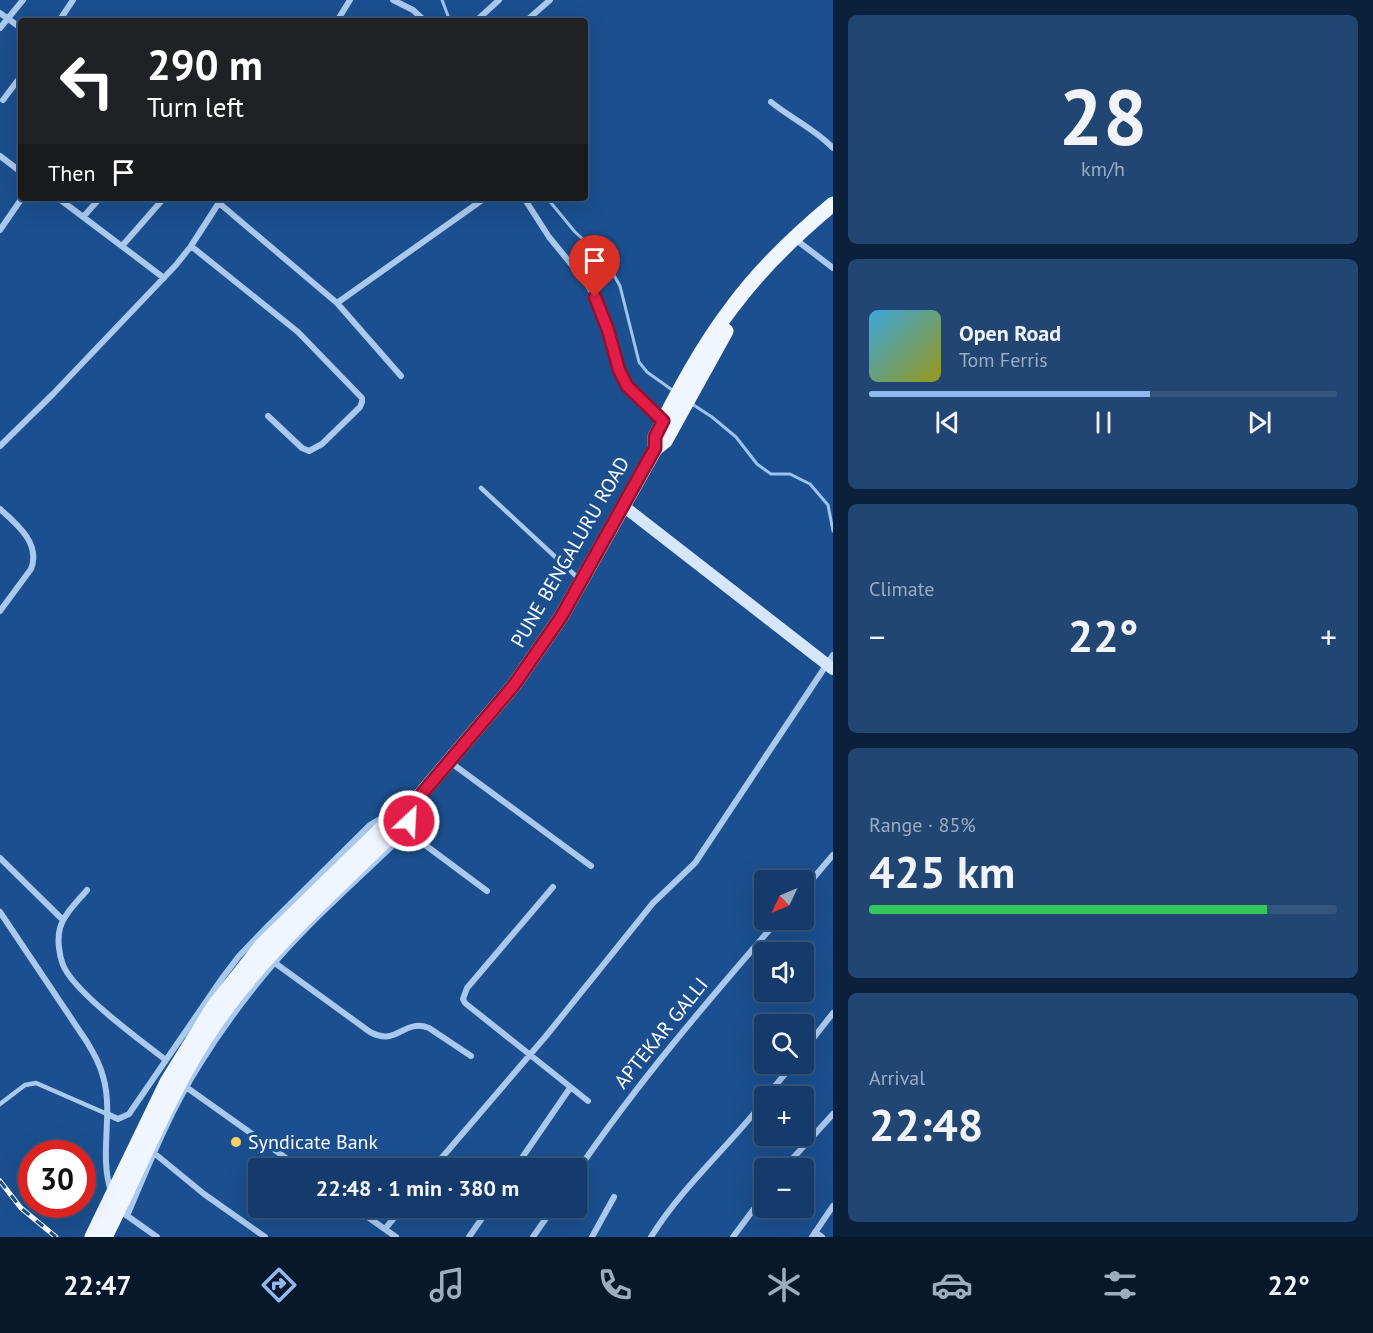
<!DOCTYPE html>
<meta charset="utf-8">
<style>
:root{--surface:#143b6b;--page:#214673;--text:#f1f3f6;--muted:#9dadc1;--line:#33557e;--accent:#90b9f0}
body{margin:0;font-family:"PT Sans",sans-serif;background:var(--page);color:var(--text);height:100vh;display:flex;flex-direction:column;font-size:22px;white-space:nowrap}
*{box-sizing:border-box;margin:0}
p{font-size:20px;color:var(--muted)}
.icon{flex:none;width:33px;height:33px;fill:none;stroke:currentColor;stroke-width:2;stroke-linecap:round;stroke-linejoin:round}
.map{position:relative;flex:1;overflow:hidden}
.sheet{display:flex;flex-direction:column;gap:15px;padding:15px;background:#0b203b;width:540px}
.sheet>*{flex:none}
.banner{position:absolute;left:18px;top:18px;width:570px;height:183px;border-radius:6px;box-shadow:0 6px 24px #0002,0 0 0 2px var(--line);background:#202124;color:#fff;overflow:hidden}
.needle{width:39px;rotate:226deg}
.controls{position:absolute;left:754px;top:870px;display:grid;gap:12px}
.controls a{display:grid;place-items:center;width:60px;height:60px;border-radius:6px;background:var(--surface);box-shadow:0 6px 24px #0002,0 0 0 2px var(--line);font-size:30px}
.speed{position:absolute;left:18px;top:1140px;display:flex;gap:12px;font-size:30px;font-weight:700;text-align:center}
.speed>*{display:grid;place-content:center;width:78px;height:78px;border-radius:50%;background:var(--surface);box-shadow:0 6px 24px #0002,0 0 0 2px var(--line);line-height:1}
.speed .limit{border:9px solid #d22;background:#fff;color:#111}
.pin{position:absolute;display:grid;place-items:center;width:51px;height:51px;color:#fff;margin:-62px -26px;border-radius:50% 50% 50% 0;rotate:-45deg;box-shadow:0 0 6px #0007}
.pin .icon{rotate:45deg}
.me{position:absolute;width:66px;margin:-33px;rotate:25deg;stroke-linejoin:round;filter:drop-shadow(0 0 4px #0008)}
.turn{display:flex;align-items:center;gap:21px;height:126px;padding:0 30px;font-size:27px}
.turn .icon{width:78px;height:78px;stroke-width:2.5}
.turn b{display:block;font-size:42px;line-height:51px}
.then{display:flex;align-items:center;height:57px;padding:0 30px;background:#0003;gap:12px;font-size:22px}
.big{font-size:45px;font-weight:700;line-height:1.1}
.sheet .card{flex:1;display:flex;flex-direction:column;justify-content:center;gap:9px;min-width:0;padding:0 21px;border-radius:9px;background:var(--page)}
.sheet .dial{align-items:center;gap:0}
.dial b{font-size:78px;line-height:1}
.song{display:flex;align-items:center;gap:18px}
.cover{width:72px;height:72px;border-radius:9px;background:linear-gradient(135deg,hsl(200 70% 55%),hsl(60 70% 35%))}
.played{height:6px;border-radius:3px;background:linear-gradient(90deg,var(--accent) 60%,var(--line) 60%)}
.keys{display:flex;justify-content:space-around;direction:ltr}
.heat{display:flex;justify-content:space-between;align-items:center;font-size:33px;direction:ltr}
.charge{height:9px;border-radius:4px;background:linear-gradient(90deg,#34c759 85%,var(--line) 0)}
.trip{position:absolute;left:248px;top:1158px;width:339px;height:60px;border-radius:6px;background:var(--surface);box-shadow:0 6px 24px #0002,0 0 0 2px var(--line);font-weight:700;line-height:60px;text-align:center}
.menu{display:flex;height:96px;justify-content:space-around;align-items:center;background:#08182b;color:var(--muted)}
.menu .icon{width:42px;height:42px}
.menu .active{color:var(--accent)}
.menu b{font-size:27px;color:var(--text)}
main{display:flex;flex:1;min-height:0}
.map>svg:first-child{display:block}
</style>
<main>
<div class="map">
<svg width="833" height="1237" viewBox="0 0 833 1237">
<rect width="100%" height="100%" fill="#1b4f8f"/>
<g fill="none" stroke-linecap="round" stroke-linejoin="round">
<path stroke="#9cc4f0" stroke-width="3" d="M442,0L450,21
M547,198L575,232L605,259L620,286L639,362L647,372L675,392
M692,404L712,417L736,437L757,464L771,474H790L810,484L828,505L833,531"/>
<path stroke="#a9c9ee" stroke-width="4.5" d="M481,488L578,578
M0,1104L25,1085L36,1083L107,1114"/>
<path stroke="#a9c9ee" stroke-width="6" d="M393,0L413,10L425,21
M0,13L21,28
M477,20L499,0
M59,21L73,0
M337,21L350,0
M526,21L550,0
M0,28L23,0
M3,100L21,76
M771,102C792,119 815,129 833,148
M0,156L21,172
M58,198L164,278
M524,198L549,237L585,281L595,297L608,330L619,370L627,386L662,420
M219,203L337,303L401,376
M84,216L100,198
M0,230L22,198
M795,239L833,268
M122,246L164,198
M191,246L298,332L362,398V402L360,407L322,444L309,451L302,448L268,416
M337,303L485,198
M0,446L53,394L176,265L191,246L222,198
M0,509C17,524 41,544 31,569L0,611
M450,762L591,866
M405,830L487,891
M0,858L63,920
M553,887L467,988L463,999L465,1003L588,1101
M804,889L833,855
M87,890C78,901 64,914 60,928C57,939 59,955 63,965C74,992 141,1041 166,1060
M0,912L87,1042C94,1054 101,1066 104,1080C113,1116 99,1156 111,1191
M275,963L370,1032C398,1047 403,1018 429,1028L471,1056
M804,1050L833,1013
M186,1087L300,1168
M767,1096L793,1064
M107,1114L118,1119L129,1114L223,977L239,956L264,930L370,825L393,811L404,810
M154,1153L204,1194L265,1237
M433,1168L546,1036L653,903L695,863L833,655
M515,1168L570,1088
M784,1168L833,1114
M576,1173C637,1083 707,1002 778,920
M355,1208L396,1237
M126,1215L157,1237
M127,1216C149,1164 170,1111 200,1064C219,1033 241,1003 264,975C303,927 352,885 396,842L405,830L409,814
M385,1229L402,1208
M815,1232L822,1237
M469,1237L489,1208
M533,1237L553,1208
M592,1237L614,1197
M651,1237C682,1187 729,1146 765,1100
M733,1237L765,1194
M812,1237L833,1206"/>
<path stroke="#d6e6fa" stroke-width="12" d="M622,505L833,669"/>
<path stroke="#f0f6ff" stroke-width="15" d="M655,449L665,441L726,331
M400,819L514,685L561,617L655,449V437C678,392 702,346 733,306C761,268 797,234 833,204"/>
<defs>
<path id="rail" d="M0,1181L21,1208L56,1237"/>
</defs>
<use href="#rail" stroke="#fff" stroke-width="5"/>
<use href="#rail" stroke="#1b4f8f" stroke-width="3" stroke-dasharray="9" stroke-linecap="butt"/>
<path stroke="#f0f6ff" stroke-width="15" d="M92,1237L167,1082L214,1006L263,944L389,821L400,819L397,829C333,893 261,954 211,1030C168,1094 140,1168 105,1237"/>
</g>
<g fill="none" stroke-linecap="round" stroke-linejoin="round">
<defs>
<path id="route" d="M409,821V809L514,685L561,617L655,448V437L663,421L627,386L619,370L608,330L595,297"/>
</defs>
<use href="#route" stroke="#92132f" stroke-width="15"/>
<use href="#route" stroke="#e11d48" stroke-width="10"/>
</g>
<circle fill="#ffd166" stroke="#1b4f8f" stroke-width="2" cx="236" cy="1142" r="6"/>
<g text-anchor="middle" stroke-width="6" stroke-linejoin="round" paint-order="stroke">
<g font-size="20" fill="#fff" stroke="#1b4f8f">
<text transform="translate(570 552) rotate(-60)" y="7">PUNE BENGALURU ROAD</text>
<text transform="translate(661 1033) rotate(-51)" y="7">APTEKAR GALLI</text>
</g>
<g font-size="20" fill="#fff" stroke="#1b4f8f" text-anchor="start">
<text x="248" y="1149">Syndicate Bank</text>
</g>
</g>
</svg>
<div class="controls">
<a><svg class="needle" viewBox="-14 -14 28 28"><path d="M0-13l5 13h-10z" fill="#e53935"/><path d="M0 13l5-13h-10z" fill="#9dadc1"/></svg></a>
<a><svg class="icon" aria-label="sound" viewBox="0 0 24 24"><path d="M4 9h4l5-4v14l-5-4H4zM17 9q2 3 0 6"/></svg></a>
<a><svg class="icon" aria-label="search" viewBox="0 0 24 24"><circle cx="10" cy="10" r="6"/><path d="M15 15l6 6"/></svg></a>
<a>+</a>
<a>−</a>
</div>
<div class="speed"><div class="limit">30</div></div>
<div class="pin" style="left:595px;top:297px;background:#d93025"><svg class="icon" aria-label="arrive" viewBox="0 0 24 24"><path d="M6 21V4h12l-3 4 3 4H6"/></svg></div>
<svg class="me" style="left:409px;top:821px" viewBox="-20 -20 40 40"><circle r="17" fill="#e11d48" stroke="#fff" stroke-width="3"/><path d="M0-11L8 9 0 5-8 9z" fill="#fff"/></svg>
<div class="trip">22:48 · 1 min · 380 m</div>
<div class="banner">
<div class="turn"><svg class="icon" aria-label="left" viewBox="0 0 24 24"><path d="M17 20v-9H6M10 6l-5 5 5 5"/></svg><div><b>290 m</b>Turn left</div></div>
<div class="then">Then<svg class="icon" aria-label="arrive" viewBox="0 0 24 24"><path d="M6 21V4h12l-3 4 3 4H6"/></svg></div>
</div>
</div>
<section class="sheet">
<div class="card dial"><b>28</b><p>km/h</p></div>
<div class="card">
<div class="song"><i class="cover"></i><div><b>Open Road</b><p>Tom Ferris</p></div></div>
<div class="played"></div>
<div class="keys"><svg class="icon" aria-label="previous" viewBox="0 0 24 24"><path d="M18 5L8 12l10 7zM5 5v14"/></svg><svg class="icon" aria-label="pause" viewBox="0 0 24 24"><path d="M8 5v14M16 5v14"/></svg><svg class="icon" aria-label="next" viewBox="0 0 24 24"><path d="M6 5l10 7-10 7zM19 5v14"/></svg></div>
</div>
<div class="card"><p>Climate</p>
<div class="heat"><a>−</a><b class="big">22°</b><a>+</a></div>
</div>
<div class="card"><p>Range · 85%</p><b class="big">425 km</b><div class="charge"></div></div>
<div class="card"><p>Arrival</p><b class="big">22:48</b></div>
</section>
</main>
<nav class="menu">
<b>22:47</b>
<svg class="icon active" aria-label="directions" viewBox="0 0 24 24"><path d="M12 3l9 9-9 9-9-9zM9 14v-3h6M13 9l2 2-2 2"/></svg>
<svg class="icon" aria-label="music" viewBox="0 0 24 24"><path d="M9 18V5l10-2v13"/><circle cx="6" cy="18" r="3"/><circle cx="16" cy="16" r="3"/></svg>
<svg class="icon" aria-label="phone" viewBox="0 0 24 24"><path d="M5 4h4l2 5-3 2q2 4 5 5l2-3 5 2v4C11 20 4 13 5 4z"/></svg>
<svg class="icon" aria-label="climate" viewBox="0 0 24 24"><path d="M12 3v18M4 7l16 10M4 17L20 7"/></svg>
<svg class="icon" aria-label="car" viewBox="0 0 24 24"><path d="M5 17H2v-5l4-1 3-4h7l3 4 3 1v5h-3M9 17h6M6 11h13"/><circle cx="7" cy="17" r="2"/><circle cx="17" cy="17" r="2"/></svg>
<svg class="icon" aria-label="filters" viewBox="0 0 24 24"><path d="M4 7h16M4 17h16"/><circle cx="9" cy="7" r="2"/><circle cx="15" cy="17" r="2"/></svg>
<b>22°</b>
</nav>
